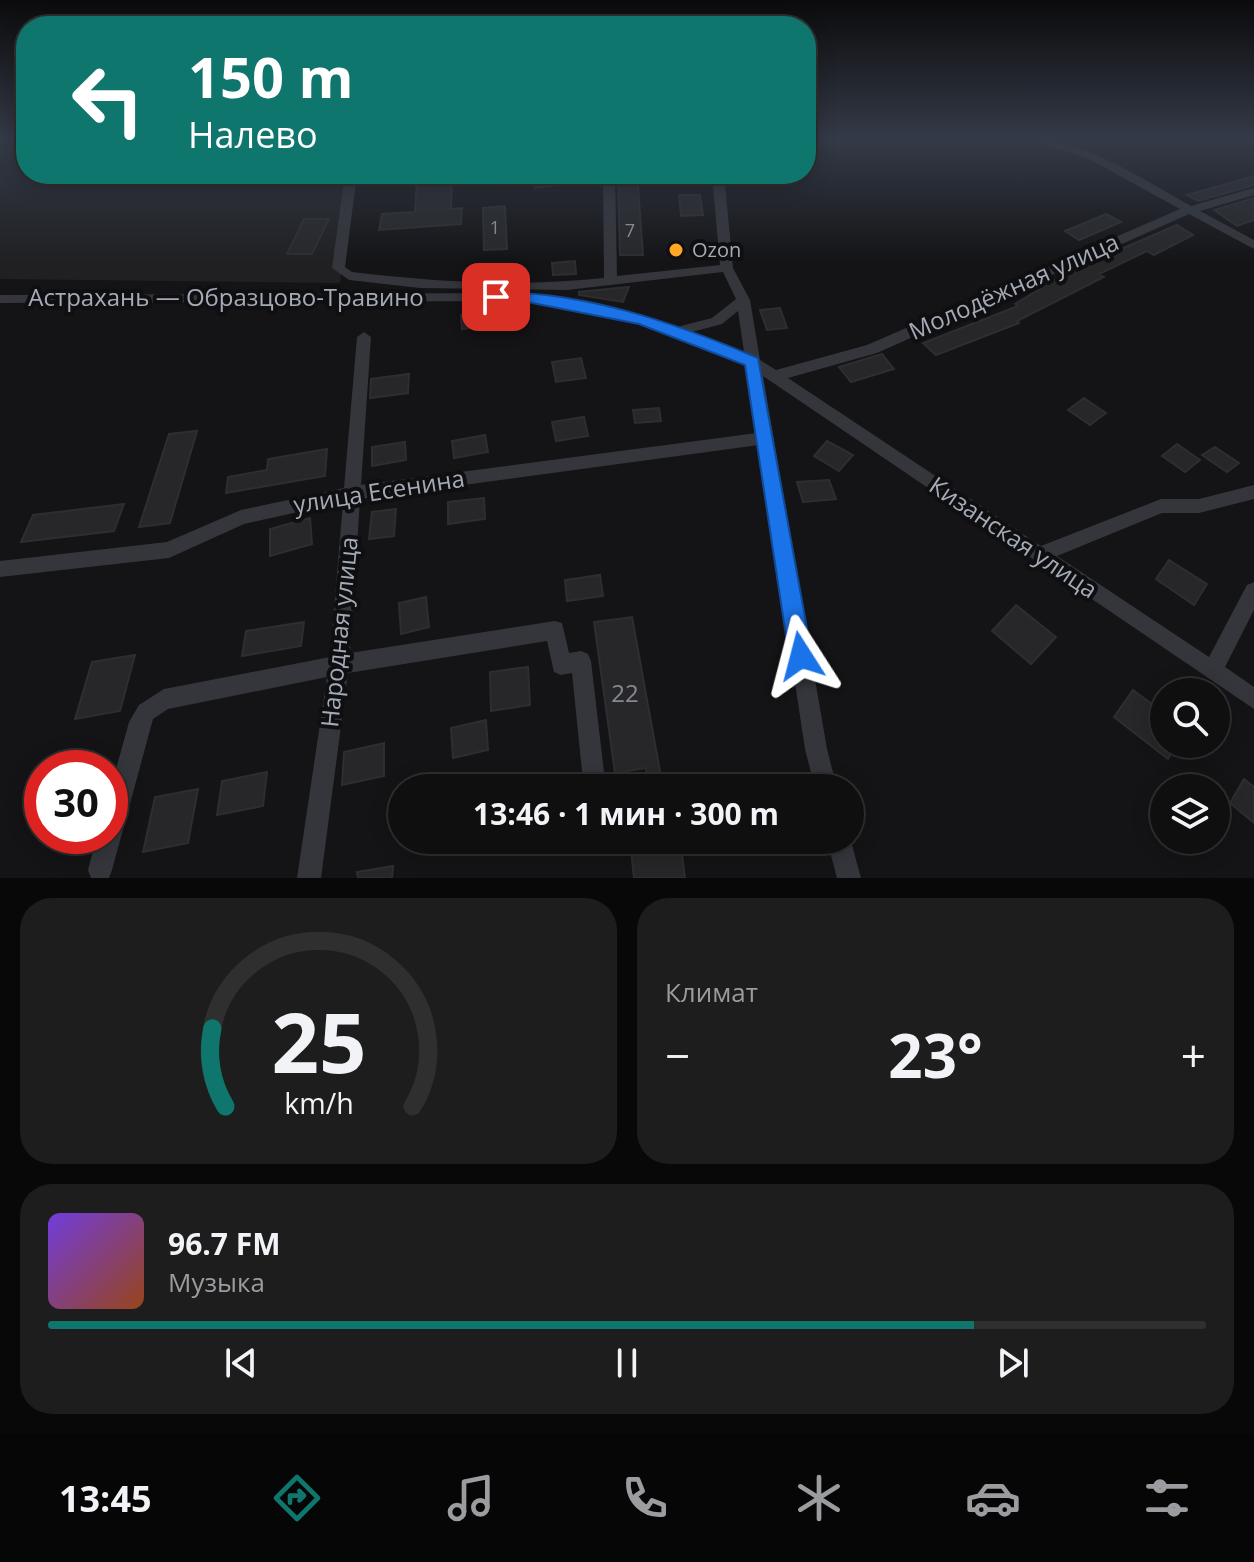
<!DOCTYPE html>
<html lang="ru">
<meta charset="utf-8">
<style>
:root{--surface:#0f0f10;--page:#1d1d1e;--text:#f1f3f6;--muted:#9b9c9f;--line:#2f2f30;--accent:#0f766e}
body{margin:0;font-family:"Open Sans",sans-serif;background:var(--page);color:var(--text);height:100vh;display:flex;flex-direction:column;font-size:30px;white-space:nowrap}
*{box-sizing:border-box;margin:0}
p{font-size:26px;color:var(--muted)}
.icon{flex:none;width:44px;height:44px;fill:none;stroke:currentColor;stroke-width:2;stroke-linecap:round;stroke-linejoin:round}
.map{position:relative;height:878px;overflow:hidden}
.details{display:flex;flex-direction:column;gap:20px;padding:20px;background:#080809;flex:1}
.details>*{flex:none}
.hud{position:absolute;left:16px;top:16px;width:800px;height:168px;border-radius:32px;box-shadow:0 4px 20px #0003,0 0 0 2px var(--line);background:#0f766e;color:#fff;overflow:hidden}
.controls{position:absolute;left:1150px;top:678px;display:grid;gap:16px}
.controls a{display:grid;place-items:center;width:80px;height:80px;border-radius:50%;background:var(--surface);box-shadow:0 4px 20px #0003,0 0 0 2px var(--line);font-size:40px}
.speed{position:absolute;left:24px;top:750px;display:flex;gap:16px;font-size:40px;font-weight:700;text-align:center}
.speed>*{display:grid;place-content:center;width:104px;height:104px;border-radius:50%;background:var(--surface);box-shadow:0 4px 20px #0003,0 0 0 2px var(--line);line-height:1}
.speed .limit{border:12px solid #d22;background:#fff;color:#111}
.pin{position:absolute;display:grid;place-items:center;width:68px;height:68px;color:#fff;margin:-34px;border-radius:16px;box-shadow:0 4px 12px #0006}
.me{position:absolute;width:88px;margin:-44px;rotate:351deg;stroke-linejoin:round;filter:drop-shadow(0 0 6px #0008)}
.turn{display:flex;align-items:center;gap:28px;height:168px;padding:0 40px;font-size:36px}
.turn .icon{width:104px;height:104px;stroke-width:2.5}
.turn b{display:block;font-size:56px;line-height:68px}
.big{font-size:60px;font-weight:700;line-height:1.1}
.details .widget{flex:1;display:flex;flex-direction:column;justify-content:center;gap:12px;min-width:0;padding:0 28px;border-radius:32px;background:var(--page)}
.details .dial{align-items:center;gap:0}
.dial svg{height:208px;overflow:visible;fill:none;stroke:var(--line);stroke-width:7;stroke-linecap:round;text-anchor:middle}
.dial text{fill:var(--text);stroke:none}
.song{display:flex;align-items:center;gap:24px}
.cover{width:96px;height:96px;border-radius:12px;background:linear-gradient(135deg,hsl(260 70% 55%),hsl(20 70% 35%))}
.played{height:8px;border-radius:4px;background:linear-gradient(90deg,var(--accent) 80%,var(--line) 80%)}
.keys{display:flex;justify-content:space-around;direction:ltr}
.heat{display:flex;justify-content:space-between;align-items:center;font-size:44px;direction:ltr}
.details .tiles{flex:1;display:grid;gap:20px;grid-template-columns:1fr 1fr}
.widget:last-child{grid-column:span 2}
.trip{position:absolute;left:388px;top:774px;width:476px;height:80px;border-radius:40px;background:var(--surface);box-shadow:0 4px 20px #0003,0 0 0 2px var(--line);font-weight:700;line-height:80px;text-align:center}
.dock{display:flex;height:128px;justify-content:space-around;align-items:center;background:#060606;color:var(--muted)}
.dock .icon{width:56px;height:56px}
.dock .active{color:var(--accent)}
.dock b{font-size:36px;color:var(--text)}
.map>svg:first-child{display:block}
</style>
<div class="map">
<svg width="1254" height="878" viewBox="0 0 1254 878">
<rect width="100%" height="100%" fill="#141416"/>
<path fill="#202023" d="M2,140H26V174H357L340,283L0,279V141Z"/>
<path fill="#27272a" stroke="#2e2e32" stroke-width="2" d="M549,174H557L561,185L535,188L531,176Z
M618,174H637L643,255H620Z
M1254,176V185L1198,201L1187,195Z
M452,177L451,209L462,208L461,224L379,230L382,214L415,212L417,180Z
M679,195H700L703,215L681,216Z
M1254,198V220L1237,226L1214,210Z
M505,206L507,249L484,250L483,208Z
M1106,214L1121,222L1079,240L1065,231Z
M304,219H329L312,254H287Z
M1177,225L1193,235L1154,255L1147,251L1099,274L1104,277L1017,321L1019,323L936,355L923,343L1018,306L1015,304L1068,272Z
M575,261L576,274L553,275L552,263Z
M629,287L623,302L579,295V292Z
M780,308L787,328L767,330L760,310Z
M488,312L490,325L462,329L461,315Z
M882,354L894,369L851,382L839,367Z
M581,358L586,378L556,382L552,362Z
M409,374L408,393L370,398L371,379Z
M1084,398L1106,413L1090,425L1068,410Z
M659,408L661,421L635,423L633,410Z
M584,417L588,436L556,441L552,422Z
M197,431L170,523L139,527L169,434Z
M485,435L488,452L454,458L452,441Z
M827,441L853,455L839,471L814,456Z
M405,442L406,460L372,466V447Z
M1177,444L1200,460L1185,472L1162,456Z
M1215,447L1239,463L1227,472L1202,455Z
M327,449L325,476L226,493L228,477L267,470L268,459Z
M829,480L836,499L803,502L797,482Z
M484,498L485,519L448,524V502Z
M124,504L114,531L21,542L33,515Z
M396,509L394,536L369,539L372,512Z
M310,518L312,544L270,556V529Z
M1169,560L1207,584L1194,605L1156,579Z
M600,575L603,596L567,601L565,580Z
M426,597L429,627L401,634L399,603Z
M1016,605L1056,637L1031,664L992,631Z
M632,617L663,788H648L646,768L615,773L594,622Z
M304,622L301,646L242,656L246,631Z
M135,655L120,711L75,719L92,662Z
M528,667L530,705L491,711L490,672Z
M1133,690L1164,713V744H1177L1168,759L1114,717Z
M486,720L488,750L453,758L451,728Z
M384,743V776L342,785L344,752Z
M267,772L263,806L217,815L222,781Z
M1244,779L1254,787V823L1230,803Z
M198,789L188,843L143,852L155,797Z
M630,840H680L685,878H634Z
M393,866L392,878H358L357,872Z"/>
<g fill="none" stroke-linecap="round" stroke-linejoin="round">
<path fill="#34363b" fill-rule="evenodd" d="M1033,140C1080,137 1149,183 1191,206L1254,188V195L1200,211L1254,240V249L1189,214L877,353L788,378L1041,546L1161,499H1199L1254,485V499L1199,513H1162L1057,556L1209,657L1247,585L1254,582V610L1225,667L1254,687V709L763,376L827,749L837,788H815L805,749L759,445L360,499L350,653L555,621L562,623L569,653L581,651L588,654L591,661L605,781L602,788H586L583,781L572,673L561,675L554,672L547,641L348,673L321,878H297L327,677L168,709L153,719L112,870L109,878H91L88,870L97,836H110V791L129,722L139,705L164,689L330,657L343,502L244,524L169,558L0,577V561L167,542L241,510L344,488L357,337L364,332L371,337L361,485L757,433L746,365L638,323L527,301L0,303V295L527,293L641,314L677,327L712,318L736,299L723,272L567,290L420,288L349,280L332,268L345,174H357L345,267L352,272C435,282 521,287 604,278L603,174H615L617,276L720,265L712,174H724L733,268L750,300L760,360L776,370L867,345L1180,209L1091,160ZM738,311L744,352L692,332L722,324Z
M850,838L861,878H837L827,840Z"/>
</g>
<linearGradient id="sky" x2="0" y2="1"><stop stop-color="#0b0b0c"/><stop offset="0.53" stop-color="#343a47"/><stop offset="1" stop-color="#343a47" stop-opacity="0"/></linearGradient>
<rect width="1254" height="263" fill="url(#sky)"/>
<path fill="#1a73e8" stroke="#114b97" stroke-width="2" d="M496,292C587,292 675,323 758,358L812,656L809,664L801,667L793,664L789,656L745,365L639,324L527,302L491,300V293Z"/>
<circle fill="#ffa622" stroke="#0f0f11" stroke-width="3" cx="676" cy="250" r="8"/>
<g text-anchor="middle" stroke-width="8" stroke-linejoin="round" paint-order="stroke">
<g font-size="18" fill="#848993">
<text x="495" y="234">1</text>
<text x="630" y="237">7</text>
</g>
<g font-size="20" fill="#a4abb7" stroke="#0f0f11" text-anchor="start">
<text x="692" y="257">Ozon</text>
</g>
<g font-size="24" fill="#a4abb7" stroke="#0f0f11">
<text transform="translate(1014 287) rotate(-24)" y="8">Молодёжная улица</text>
<text x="226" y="306">Астрахань — Образцово-Травино</text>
<text transform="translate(379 492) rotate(-9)" y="8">улица Есенина</text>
<text transform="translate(1013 538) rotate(34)" y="8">Кизанская улица</text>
<text transform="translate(340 632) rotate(-84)" y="8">Народная улица</text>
</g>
<g font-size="24" fill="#848993">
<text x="625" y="702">22</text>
</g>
</g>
</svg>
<div class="controls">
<a><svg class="icon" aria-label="search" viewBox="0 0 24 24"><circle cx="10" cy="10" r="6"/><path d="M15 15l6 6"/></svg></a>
<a><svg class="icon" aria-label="layers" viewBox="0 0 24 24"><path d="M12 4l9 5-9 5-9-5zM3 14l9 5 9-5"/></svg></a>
</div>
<div class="speed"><div class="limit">30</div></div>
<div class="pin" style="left:496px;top:297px;background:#d93025"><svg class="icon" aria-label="arrive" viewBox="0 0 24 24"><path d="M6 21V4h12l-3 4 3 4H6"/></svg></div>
<svg class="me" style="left:801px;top:656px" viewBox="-20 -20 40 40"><path d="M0-17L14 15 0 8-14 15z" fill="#1a73e8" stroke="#fff" stroke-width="4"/></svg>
<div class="trip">13:46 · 1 мин · 300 m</div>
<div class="hud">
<div class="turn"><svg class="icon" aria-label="left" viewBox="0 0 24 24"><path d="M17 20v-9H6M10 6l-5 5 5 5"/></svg><div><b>150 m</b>Налево</div></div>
</div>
</div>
<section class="details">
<div class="tiles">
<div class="widget dial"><svg viewBox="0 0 100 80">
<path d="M14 69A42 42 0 1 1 86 69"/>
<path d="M14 69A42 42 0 0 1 9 39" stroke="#0f766e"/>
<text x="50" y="56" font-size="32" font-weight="700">25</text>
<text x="50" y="72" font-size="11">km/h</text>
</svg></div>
<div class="widget"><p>Климат</p>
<div class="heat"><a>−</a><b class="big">23°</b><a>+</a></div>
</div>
<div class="widget">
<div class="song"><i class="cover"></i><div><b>96.7 FM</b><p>Музыка</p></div></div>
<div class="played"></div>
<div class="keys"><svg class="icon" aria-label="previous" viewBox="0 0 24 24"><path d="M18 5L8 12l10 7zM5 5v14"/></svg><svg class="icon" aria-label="pause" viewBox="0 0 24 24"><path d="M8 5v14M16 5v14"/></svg><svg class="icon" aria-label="next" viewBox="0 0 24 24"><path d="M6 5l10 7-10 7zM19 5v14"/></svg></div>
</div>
</div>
</section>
<nav class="dock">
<b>13:45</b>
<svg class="icon active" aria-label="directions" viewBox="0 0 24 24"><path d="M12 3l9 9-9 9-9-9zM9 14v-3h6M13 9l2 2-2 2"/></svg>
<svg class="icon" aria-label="music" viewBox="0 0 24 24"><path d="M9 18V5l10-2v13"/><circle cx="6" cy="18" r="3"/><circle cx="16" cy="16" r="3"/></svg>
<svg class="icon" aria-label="phone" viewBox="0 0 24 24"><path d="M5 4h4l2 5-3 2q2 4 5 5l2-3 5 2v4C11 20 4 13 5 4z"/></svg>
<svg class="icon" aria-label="climate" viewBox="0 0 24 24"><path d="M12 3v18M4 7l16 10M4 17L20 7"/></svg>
<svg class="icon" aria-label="car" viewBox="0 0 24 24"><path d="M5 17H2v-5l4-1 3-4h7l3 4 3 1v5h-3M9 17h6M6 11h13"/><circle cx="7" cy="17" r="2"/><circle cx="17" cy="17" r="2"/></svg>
<svg class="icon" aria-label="filters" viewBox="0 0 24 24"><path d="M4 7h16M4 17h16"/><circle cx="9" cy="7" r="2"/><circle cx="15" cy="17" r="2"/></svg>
</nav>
